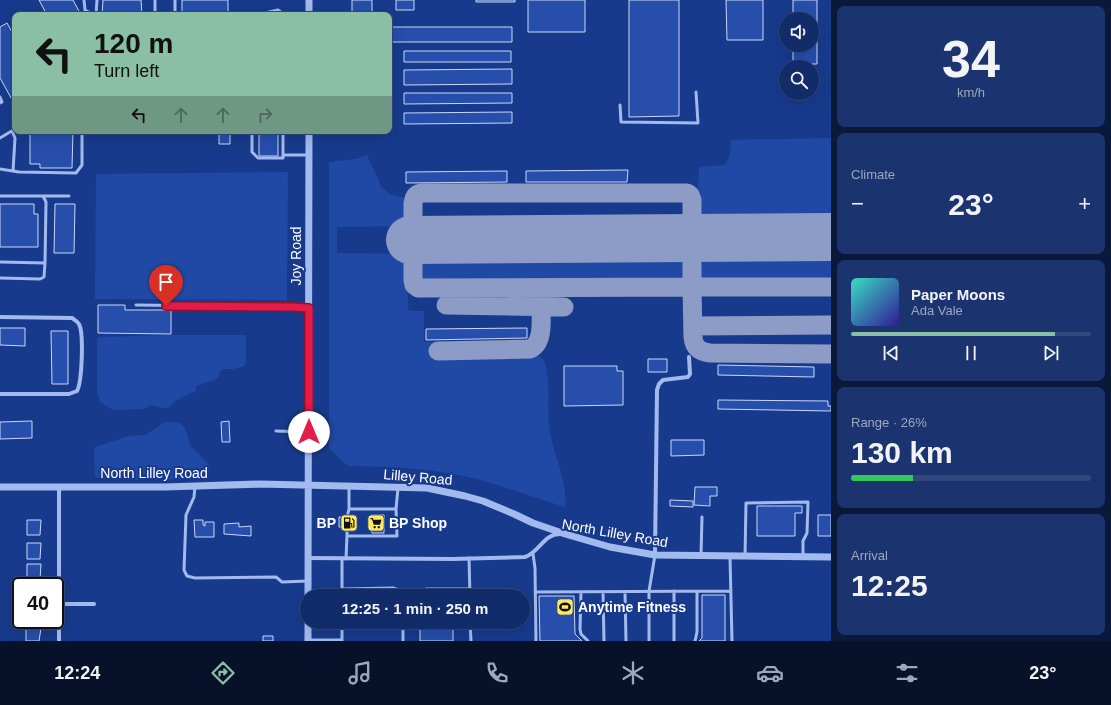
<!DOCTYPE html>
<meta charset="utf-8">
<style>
:root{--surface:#122c69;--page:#1b346f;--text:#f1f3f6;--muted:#9ca7c0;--line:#31487d;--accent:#8abfa5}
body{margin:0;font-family:Arial,sans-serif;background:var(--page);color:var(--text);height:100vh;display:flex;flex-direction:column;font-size:15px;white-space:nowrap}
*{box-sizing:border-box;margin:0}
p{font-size:13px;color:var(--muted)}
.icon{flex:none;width:22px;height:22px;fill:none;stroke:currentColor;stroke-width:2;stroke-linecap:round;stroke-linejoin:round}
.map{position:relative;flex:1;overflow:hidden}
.drawer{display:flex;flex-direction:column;gap:6px;padding:6px;background:#0a183a;width:280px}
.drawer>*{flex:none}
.hud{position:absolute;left:12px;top:12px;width:380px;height:122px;border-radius:8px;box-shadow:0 4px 16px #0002,0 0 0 1px var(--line);background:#8abfa5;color:#111;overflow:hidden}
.tools{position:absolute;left:779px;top:12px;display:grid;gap:8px}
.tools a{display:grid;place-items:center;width:40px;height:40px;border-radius:50%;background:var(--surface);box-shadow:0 4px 16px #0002,0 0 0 1px var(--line);font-size:20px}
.speed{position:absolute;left:12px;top:577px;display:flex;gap:8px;font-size:20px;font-weight:700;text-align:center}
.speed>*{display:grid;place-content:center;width:52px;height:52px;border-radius:50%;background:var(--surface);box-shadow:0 4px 16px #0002,0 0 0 1px var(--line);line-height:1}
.speed .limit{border:2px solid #111;border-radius:6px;background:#fff;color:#111}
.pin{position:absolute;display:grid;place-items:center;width:34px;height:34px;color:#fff;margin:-41px -17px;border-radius:50% 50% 50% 0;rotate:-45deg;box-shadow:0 0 4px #0007}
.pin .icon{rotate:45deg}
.me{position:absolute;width:44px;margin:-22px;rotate:0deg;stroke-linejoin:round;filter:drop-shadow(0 0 3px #0008)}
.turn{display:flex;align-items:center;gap:14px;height:84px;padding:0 16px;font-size:18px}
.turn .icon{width:52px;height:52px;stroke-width:2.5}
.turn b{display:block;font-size:28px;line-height:34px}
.lanes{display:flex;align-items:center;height:38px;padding:0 16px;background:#0003;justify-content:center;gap:20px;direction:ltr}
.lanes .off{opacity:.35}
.big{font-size:30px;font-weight:600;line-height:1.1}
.drawer .tile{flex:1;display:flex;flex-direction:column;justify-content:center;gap:6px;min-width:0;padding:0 14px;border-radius:8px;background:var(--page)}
.drawer .dial{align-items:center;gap:0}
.dial b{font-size:52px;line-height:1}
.song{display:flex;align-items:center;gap:12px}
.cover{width:48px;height:48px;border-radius:6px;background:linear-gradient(135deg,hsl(170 70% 55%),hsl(250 70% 35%))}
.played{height:4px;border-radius:2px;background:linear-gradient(90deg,var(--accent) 85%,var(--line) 85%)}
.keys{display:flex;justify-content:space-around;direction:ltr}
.heat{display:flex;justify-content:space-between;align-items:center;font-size:22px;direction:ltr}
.charge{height:6px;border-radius:3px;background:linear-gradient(90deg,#34c759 26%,var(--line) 0)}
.trip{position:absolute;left:300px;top:589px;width:230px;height:40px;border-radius:20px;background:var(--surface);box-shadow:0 4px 16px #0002,0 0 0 1px var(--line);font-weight:600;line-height:40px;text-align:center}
.dock{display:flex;height:64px;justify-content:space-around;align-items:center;background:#07122a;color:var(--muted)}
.dock .icon{width:28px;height:28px}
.dock .on{color:var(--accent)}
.dock b{font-size:18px;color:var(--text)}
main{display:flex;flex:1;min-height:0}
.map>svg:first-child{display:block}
</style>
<main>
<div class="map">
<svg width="831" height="641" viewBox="0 0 831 641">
<rect width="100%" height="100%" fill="#183a8c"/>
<path fill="#2049a5" d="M831,138V224L700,225L697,215L699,167L725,165L730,155L731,140Z
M367,155L382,188L391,195L407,198V226L337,227V253L407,254L408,309L410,311H424V342H435V355H531L535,353C546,359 547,368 548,379C549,396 547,415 550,432C554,457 568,481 565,507C536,498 506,487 477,479C435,469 392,466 348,466L329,448V162L356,159Z
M288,172L287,300L95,299L96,174Z
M831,251V280L828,281L717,283L700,279C698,270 697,262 699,252H700Z
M676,253L683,254L685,263L684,279L664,283H433L422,280L419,268L420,258L427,254Z
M171,335H246V362L244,366L233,369H224L220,371L219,376L214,380L196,386L195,392C187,394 181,398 174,402C171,404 171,407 167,408C162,408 155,406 151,405L143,409L113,410L100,402L97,392V339L100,337Z
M165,422H178L185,428L190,445L209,465V471L208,477L203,479L126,480L98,478L95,476L94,453L95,447L129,436L145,435Z"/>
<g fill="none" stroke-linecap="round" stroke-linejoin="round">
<path stroke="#8c9cc6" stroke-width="19" d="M421,193H687L690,195L692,200V287L418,288L414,285L413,280V203C414,198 415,194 421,193Z
M831,287H692L693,337C694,348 700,352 710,353L831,354
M446,305L564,307
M693,326L831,325
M438,351L530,349C544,343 541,320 541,306"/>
<path stroke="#8c9cc6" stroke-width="48" d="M410,240L831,237"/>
</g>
<path fill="#264eaa" stroke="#c8d8fa" d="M39,0H73L81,15H47Z
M103,0H141L142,15H102Z
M182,0H228V15H182Z
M352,0H372V12H352Z
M396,0H414V10H396Z
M476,0H515V2H476Z
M528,0H585V32H528Z
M629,0H679V116L629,117Z
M726,0H763V40H727Z
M793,0H817V64H793V45H812V19H793Z
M7,23L12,32L15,30V105L0,78V27Z
M389,27H512V42H389Z
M389,50L390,64H392V124H389Z
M404,51H511V62H404Z
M512,69V84L404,85V70Z
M404,93H512V103L404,104Z
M512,112V123L404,124V113Z
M30,131H73L72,168H40V164H30Z
M219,131H230V144H219Z
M259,131H278V156H259Z
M628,170L627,182H526V171Z
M507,171V182L406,183V172Z
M0,204H34V214H38V247H0Z
M55,204H75L74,253H54Z
M98,305H125V310H171V334L98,333Z
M0,328H25V346L0,345Z
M527,328V338L426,340V329Z
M51,331H68V384H52Z
M648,359H667V372H648Z
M718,365L814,367V377L718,375Z
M564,366H617V371H623V405L564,406Z
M718,400L828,401V406H831V411L718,409Z
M32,421V438L0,439V422Z
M229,421L230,442H222L221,422Z
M671,440H704V455L671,456Z
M695,487H717V496H710V506L694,505Z
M670,500L693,501V507L670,506Z
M757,506H802V513H795V536H757Z
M372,515H384V533H372L371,530V518Z
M818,515H831V536H818Z
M339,517H355V527H339Z
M27,520H41L40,535H27Z
M194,520H203V525L205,526V522H214V537H195Z
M239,523V527L251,526V536L224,534V524Z
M27,543H41L40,559H27Z
M27,564H41L40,580H27Z
M702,595H725V641H699L702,638Z
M539,596H574L575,634L582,641H540Z
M27,620H40V623H27Z
M420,622H453V641H420Z
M26,628H41L39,641H26Z
M263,636H273V641H263Z"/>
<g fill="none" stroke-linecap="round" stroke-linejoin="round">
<path stroke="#a2baee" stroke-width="3" d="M84,0L85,10L94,15
M96,15L97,0
M155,15V0
M175,15V0
M256,15L278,10L282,13V15
M0,97L2,102L0,103
M620,105L621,122L698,123L696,92
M12,131L15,138L13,171
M252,131V152L258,158H283V155H309
M0,138L15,129
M283,155V131
M0,169L19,172L76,173L82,165V131
M0,196H43L46,202L45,263L0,262
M43,196H69
M0,278L40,279L44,277L45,263
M136,305L289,307L308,308
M276,431L307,432
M195,486L194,497L186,515L184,570L187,576L195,578L276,577L282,582L308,581
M396,509L398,488
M347,517L349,509
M347,527V536
M533,554L535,568L536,641
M701,555L702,517
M730,557L732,641
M745,557L746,503L808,502L807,533L803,541V557
M469,558L470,596
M346,559L347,536H397L396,509H349V486
M342,589L393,588L399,590L403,596
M426,589H470
M535,592L731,591
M581,592L580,629L581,634L588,641
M603,592L604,641
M625,592L626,641
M342,596V558
M470,622L471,641
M308,640H342
M342,641V622
M403,641V622
M649,641V591L655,555
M674,641V591
M695,641L697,632V591"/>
<path stroke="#a2baee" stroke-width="4" d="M0,317L72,318C75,320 77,321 79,324C84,333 82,382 77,391L69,394H0
M59,487V641
M655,555L657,390L659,384L663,380L688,377L690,374L689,357
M308,558L452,559L525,557C540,552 543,534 560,534
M59,604H94"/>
<path stroke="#a2baee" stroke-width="7" d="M309,15V0
M0,487H165L260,484L427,488L465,496L483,501L514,514L533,523L565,534L610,547L655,555L831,557
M308,596L309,131
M308,622V641"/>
</g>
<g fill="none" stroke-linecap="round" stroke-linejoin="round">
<defs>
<path id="route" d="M166,306L291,307L309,308V432"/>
</defs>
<use href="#route" stroke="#92132f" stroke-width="10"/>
<use href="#route" stroke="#e11d48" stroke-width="7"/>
</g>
<defs>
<symbol id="fuel-square" viewBox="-11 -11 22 22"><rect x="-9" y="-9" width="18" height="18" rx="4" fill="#ffe75f" stroke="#183a8c"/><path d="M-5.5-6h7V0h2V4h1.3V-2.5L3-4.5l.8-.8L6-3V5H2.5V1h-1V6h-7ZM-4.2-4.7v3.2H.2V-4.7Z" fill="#111"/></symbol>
<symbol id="supermarket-square" viewBox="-11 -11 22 22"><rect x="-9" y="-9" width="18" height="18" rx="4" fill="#ffe75f" stroke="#183a8c"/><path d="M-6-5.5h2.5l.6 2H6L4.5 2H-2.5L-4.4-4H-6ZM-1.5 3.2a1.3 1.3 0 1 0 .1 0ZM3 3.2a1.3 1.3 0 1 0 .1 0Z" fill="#111"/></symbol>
<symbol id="stadium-square" viewBox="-11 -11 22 22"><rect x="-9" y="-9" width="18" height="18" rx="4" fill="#ffe75f" stroke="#183a8c"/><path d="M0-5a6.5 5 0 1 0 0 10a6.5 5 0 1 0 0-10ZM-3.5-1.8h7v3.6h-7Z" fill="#111"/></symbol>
</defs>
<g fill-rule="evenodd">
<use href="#fuel-square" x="339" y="513" width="20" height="20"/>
<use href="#supermarket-square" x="366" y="513" width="20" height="20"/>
<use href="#stadium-square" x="555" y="597" width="20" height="20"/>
</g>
<g text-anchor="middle" stroke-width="4" stroke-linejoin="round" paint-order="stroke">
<g font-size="14" fill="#fff" stroke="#183a8c">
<text transform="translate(296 256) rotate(-90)" y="5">Joy Road</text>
<text x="154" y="478">North Lilley Road</text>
<text transform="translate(418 477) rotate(5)" y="5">Lilley Road</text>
<text transform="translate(615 533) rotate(10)" y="5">North Lilley Road</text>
</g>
<g font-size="14" font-weight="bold" fill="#fff" stroke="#183a8c" text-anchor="start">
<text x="336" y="528" text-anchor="end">BP</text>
<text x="389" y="528">BP Shop</text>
<text x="578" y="612">Anytime Fitness</text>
</g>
</g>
</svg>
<div class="tools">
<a><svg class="icon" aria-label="sound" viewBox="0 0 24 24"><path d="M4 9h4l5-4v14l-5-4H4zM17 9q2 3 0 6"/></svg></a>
<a><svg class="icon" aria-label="search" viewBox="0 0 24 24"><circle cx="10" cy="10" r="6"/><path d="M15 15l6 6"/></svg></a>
</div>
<div class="speed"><div class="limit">40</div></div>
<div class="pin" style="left:166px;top:306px;background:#d93025"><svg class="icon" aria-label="arrive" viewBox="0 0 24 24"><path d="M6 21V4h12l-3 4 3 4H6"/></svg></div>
<svg class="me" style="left:309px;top:432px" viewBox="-20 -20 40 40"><circle r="19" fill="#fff"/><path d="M0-13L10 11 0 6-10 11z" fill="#e11d48"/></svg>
<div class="trip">12:25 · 1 min · 250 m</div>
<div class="hud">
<div class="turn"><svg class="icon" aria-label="left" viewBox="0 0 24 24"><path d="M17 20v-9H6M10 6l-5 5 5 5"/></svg><div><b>120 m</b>Turn left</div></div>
<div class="lanes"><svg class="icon" aria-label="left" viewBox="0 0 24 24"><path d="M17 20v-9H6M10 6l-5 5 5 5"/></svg><svg class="icon off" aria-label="ahead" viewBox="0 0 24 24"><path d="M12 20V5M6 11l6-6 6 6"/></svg><svg class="icon off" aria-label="ahead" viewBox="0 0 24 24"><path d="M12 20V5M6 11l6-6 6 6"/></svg><svg class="icon off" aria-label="right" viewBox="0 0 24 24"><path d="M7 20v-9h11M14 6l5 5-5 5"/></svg></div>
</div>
</div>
<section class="drawer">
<div class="tile dial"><b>34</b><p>km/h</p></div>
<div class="tile"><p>Climate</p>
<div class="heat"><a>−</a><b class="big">23°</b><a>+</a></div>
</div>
<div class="tile">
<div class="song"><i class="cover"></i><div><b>Paper Moons</b><p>Ada Vale</p></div></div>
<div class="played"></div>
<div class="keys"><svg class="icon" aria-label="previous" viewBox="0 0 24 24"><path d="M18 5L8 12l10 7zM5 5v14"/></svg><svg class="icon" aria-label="pause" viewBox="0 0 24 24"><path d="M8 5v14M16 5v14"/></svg><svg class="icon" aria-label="next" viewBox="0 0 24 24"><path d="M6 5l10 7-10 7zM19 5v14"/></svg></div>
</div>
<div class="tile"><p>Range · 26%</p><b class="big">130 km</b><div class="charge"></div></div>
<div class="tile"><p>Arrival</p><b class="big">12:25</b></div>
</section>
</main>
<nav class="dock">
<b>12:24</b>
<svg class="icon on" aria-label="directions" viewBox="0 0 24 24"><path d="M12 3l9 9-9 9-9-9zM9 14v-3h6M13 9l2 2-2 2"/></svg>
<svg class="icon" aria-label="music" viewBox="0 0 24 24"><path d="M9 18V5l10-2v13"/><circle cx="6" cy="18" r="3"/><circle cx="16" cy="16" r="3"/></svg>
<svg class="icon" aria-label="phone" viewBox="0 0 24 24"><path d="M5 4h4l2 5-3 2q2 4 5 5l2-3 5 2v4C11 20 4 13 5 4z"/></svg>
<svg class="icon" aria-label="climate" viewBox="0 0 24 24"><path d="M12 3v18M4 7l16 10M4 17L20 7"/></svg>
<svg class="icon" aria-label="car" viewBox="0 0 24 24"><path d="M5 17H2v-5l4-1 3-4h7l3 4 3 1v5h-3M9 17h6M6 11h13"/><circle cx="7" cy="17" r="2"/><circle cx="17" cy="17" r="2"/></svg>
<svg class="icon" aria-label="filters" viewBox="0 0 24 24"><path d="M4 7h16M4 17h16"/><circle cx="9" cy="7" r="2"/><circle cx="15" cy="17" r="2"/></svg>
<b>23°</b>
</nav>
